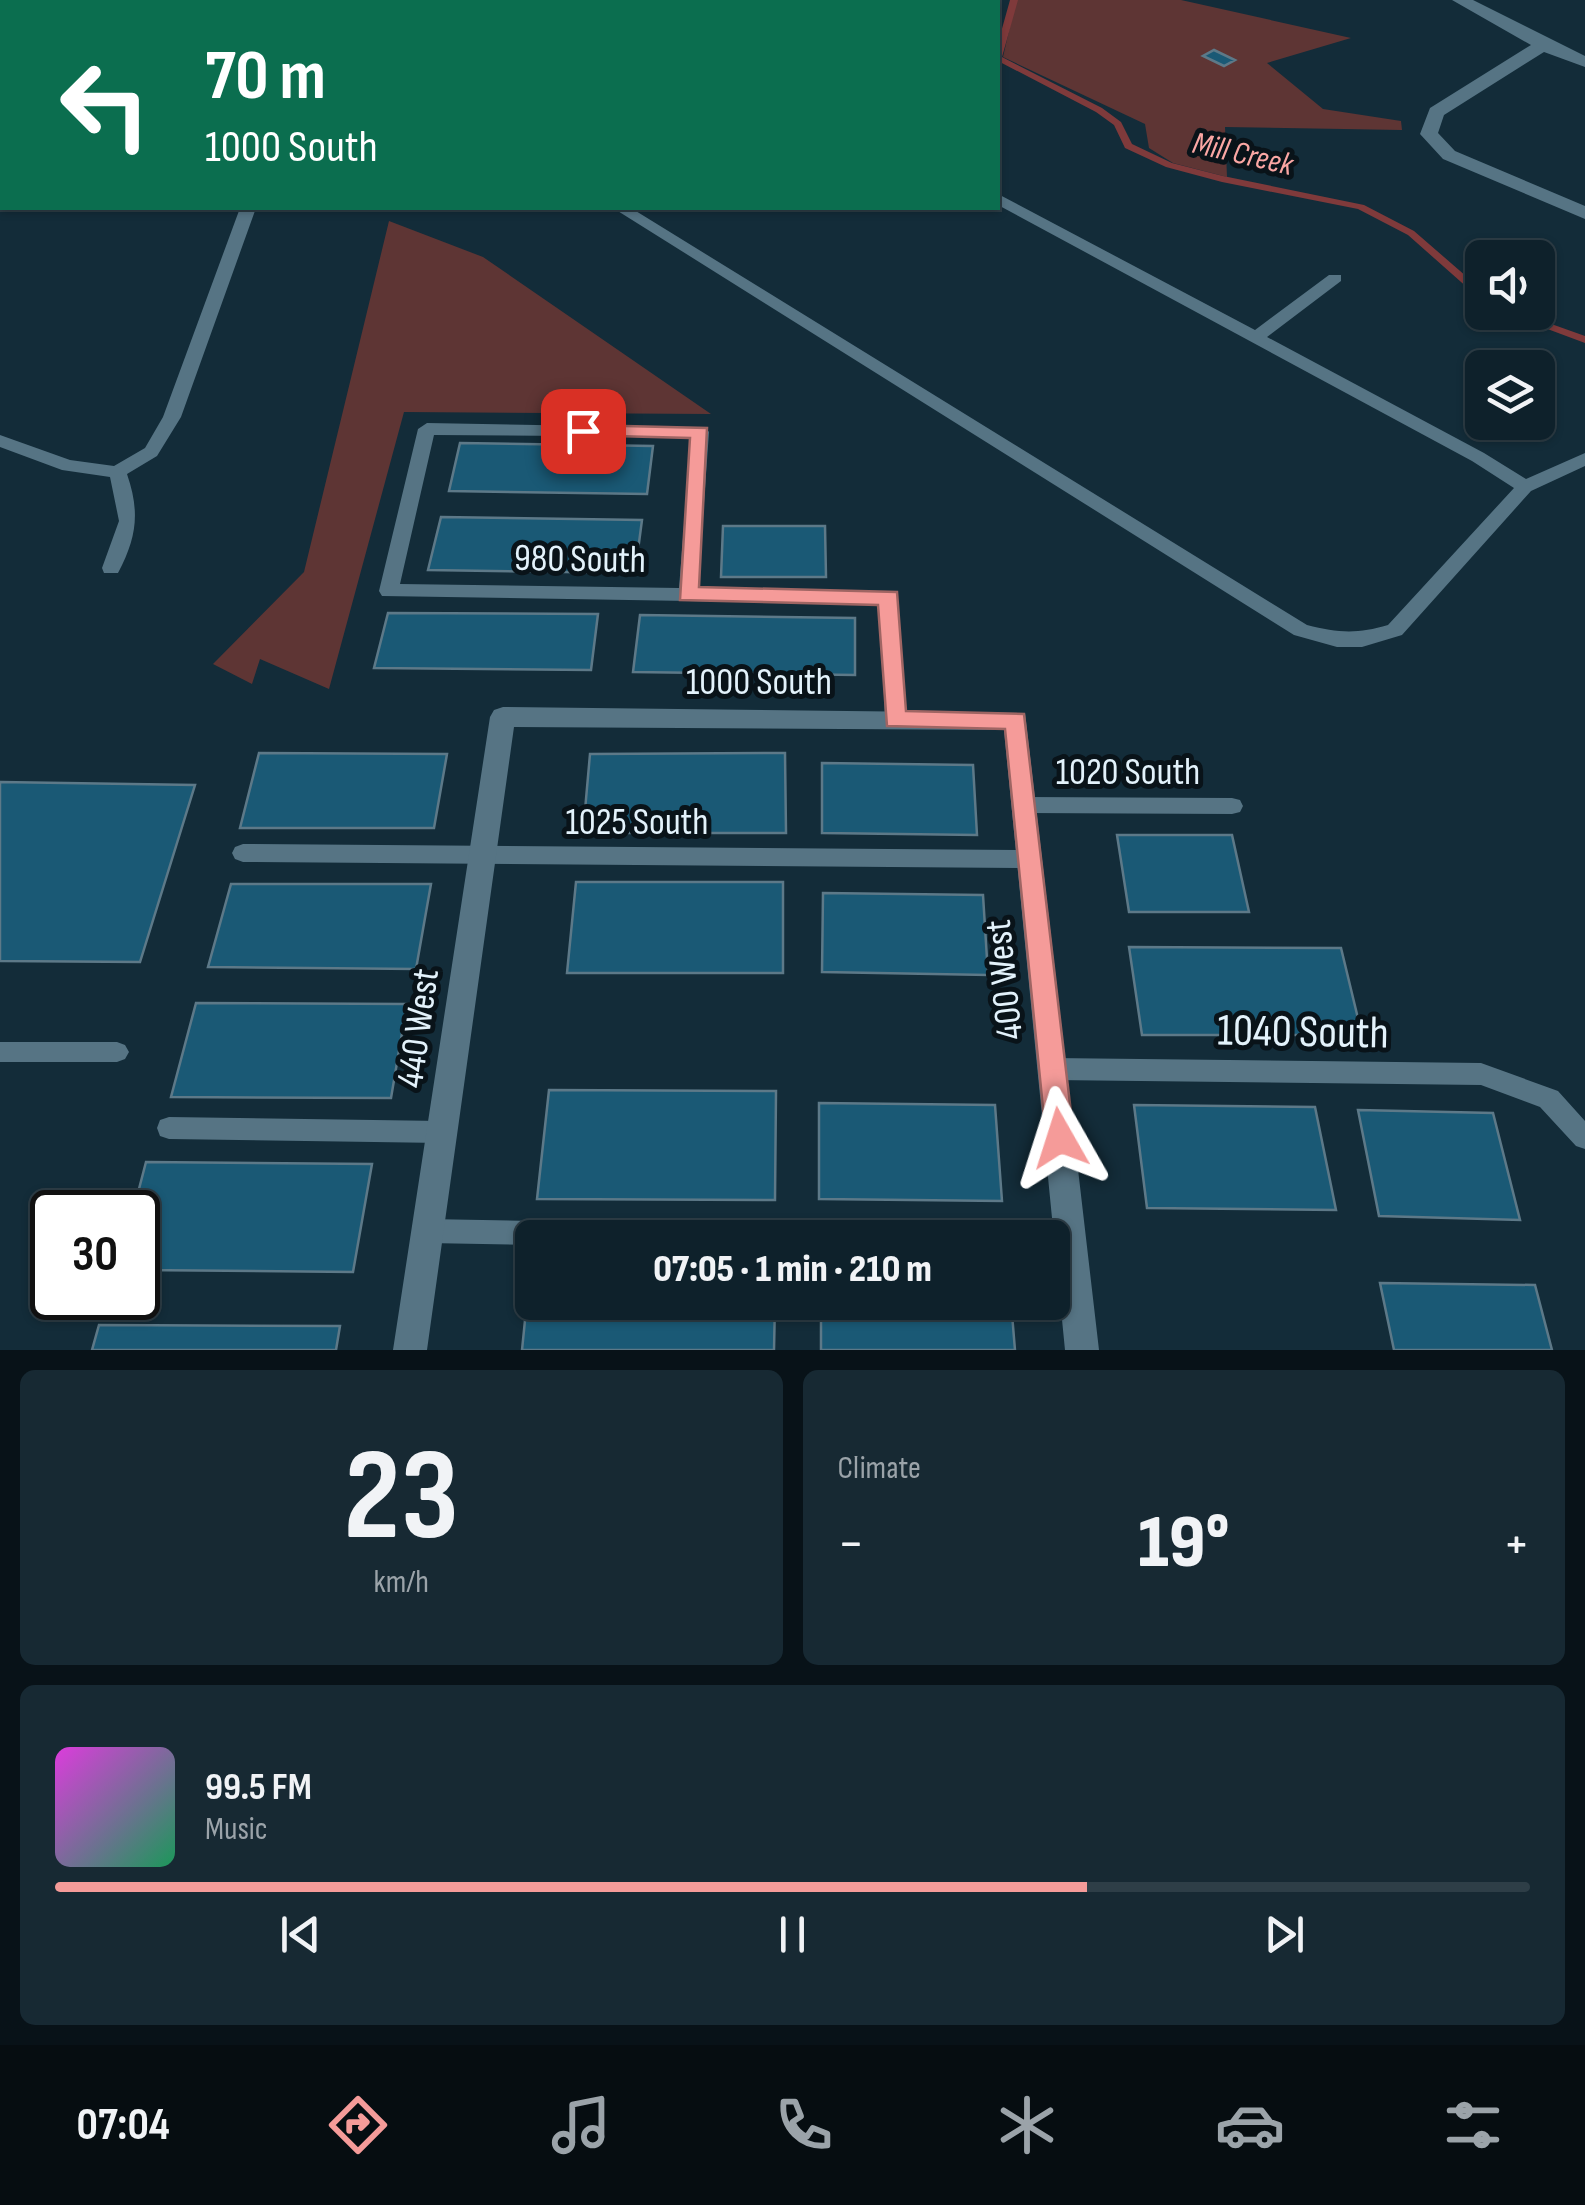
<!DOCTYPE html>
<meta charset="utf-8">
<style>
:root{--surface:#0e212b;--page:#172933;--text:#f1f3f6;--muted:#9ba3a9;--line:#2e3e47;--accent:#f59b99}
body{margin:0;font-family:"Sofia Sans Condensed",sans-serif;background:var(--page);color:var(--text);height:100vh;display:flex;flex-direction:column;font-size:38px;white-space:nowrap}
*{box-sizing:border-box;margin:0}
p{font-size:32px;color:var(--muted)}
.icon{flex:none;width:55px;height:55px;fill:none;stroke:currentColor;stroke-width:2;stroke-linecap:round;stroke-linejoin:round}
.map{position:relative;height:1350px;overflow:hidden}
.sheet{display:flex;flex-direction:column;gap:20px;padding:20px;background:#081218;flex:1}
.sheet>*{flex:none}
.top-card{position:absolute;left:0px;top:0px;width:1000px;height:210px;box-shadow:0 2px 8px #0004,0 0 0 2px var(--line);background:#0b6e4f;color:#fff;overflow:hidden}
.buttons{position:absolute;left:1465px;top:240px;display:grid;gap:20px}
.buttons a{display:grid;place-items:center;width:90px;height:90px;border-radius:15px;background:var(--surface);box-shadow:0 2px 8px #0004,0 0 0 2px var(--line);font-size:50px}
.speed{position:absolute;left:30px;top:1190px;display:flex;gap:20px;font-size:50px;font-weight:700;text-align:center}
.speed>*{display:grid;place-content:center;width:130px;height:130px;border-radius:50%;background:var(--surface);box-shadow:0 2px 8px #0004,0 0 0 2px var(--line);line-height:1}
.speed .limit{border:5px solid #111;border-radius:15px;background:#fff;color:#111}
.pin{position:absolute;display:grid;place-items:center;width:85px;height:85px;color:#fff;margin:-42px;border-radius:20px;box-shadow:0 5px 15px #0006}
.me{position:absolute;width:110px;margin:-55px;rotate:354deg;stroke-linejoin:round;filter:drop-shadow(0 0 8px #0008)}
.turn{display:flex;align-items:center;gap:35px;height:210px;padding:0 40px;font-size:45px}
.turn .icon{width:130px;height:130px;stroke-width:2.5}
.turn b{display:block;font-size:70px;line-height:85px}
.big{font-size:75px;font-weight:800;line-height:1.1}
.sheet .widget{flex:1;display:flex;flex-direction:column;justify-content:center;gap:15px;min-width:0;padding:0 35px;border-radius:15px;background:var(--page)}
.sheet .dial{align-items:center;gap:0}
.dial b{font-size:130px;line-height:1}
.song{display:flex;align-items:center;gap:30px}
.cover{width:120px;height:120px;border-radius:15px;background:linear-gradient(135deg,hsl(300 70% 55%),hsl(150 70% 35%))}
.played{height:10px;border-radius:5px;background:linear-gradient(90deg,var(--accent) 70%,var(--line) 70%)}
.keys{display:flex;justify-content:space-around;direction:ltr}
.heat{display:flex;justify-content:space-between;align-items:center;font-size:55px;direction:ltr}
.sheet .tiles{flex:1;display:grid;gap:20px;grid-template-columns:1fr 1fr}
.widget:last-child{grid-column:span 2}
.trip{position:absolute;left:515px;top:1220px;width:555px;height:100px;border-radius:15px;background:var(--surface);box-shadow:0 2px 8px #0004,0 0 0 2px var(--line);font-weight:800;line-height:100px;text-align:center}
.tabs{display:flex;height:160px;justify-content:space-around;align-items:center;background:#060d11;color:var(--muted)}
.tabs .icon{width:70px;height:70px}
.tabs .current{color:var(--accent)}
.tabs b{font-size:45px;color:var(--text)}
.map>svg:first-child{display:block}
</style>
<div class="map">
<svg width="1585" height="1350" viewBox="0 0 1585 1350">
<rect width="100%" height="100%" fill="#132c39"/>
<path fill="#5e3534" d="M1016,0H1181L1351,38L1267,63L1323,109L1401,121L1402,130L1225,127L1227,177L1173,163L1149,148L1145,124L1003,57Z
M389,221L483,257L711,414L404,412L329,689L260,659L252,684L213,664L304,572Z"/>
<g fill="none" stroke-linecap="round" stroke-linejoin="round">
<path fill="#7f3a3b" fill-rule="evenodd" d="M1010,0H1018L1002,57L1102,108L1121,122L1132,144L1172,163L1223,176L1364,205L1414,231L1482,290V298L1478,297L1408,235L1358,209L1222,182L1166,167L1125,148L1114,125L1096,112L998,61V43Z
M1502,312H1518L1585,336V343Z"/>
</g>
<path fill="#1a5975" stroke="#5d7988" stroke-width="2.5" d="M1214,50L1235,60L1224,66L1203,56Z
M460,443L653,446L647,494L449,491Z
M441,517L642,520L635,573L428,570Z
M723,526H825L826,577H721Z
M388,613L598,614L591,670L374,668Z
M640,615L855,618V675L633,672Z
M259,753L447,754L434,828H240Z
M785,753L786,833H583L590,754Z
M822,763L973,765L977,835L822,833Z
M0,782L195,785L140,962L0,961Z
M1117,835H1232L1249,912H1129Z
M576,882H783V973H567Z
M231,884H431L416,969L208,967Z
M823,893L983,895L988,975L822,972Z
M1129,947L1341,948L1362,1035H1142Z
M196,1003L407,1004L391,1098L171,1097Z
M549,1090L776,1091L775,1200L537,1199Z
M819,1103L995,1105L1002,1201L819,1199Z
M1134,1105L1315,1107L1336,1210L1147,1208Z
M1358,1110L1493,1113L1520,1220L1379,1216Z
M146,1162L372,1164L353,1272L138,1270V1212H133Z
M531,1261L532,1302H775L774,1350H522Z
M1380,1283L1535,1285L1552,1350H1394Z
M821,1302H1011L1015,1350H821Z
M99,1325L340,1326L336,1350H92Z"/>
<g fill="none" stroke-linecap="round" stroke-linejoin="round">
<path fill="#567484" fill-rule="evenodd" d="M805,0H819V2H806Z
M0,41H2V49H0Z
M998,194L1255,330L1329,275H1341V281L1267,337L1484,453L1526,479L1585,453V466L1531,491L1402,635L1362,647H1337L1294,635L613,208H631L1307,625C1338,633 1358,634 1388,625L1514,488L1472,461L998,205Z
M240,208H256L181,417L157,456L127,474C140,512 137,537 118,573H104L102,568L119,521L110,477L62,470L0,447V435L70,460L114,466L145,448L163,417Z
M427,423L706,428L709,432L698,588L896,592L905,719L902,724H888L885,719L880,604L382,596L379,591L418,429ZM434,435L691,437L679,588L400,584Z
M1025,797L1232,798L1240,800L1243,806L1240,812L1232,814L1025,813L1017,811L1014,805L1017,799Z
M243,844L1030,850L1038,853L1041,859L1038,865L1030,868L243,862L235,859L232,853L235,847Z
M0,1042H117L125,1045L129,1052L125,1059L117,1062H0Z
M1053,1058L1481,1063L1558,1091L1585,1121V1149L1576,1146L1540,1107L1481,1085L1053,1080L1044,1076L1041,1069L1044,1062Z
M169,1117L442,1121L451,1124L454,1132L451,1140L442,1143L169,1139L160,1136L157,1128L160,1120Z
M427,1219L793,1226L802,1229L806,1238H532V1245L427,1243L418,1240L414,1231L418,1222Z"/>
<path fill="#567484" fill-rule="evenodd" d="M1452,0H1473L1585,56V67L1544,52L1444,115L1438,133L1455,151L1585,206V219L1443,159L1420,134L1430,108L1531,45Z
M503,707L1025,713L1099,1350H1065L1004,730L514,727L427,1350H393L490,717L494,710Z"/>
</g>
<path fill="#f59b99" stroke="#9f6563" stroke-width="2.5" d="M583,425L707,428L699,587L897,592L906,711L1024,714L1074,1138L1070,1148L1060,1151L1050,1148L1046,1138L1005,729L887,726L878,605L680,600L690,438L576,435L573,431Z"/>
<g text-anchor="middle" stroke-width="10" stroke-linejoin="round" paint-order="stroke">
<g font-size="32" font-style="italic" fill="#fba7a4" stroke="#091319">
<text transform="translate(1243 153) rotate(13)" y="11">Mill Creek</text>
</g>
<g font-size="38" fill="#e3f2fb" stroke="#091319">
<text transform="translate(580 558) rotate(1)" y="13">980 South</text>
<text x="759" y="694">1000 South</text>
<text x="1128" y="784">1020 South</text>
<text x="637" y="834">1025 South</text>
<text transform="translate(1003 980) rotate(-96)" y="13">400 West</text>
<text transform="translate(417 1028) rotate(-82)" y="13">440 West</text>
</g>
<g font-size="45" fill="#e3f2fb" stroke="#091319">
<text transform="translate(1303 1030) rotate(1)" y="16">1040 South</text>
</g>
</g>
</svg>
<div class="buttons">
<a><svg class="icon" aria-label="sound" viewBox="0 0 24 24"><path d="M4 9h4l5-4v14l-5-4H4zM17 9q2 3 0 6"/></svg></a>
<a><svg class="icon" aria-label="layers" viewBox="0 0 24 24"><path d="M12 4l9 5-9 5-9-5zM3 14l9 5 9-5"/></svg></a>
</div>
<div class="speed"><div class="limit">30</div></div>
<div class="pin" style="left:583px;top:431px;background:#d93025"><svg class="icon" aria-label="arrive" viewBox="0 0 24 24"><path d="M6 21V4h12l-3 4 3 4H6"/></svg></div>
<svg class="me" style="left:1060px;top:1138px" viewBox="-20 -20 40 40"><path d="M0-17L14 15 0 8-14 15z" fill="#f59b99" stroke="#fff" stroke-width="4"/></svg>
<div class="trip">07:05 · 1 min · 210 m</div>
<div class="top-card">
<div class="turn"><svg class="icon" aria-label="left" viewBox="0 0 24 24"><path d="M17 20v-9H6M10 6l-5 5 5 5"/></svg><div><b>70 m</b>1000 South</div></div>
</div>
</div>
<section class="sheet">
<div class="tiles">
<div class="widget dial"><b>23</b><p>km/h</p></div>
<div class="widget"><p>Climate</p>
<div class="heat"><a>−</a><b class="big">19°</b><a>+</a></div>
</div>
<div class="widget">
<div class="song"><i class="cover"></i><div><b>99.5 FM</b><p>Music</p></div></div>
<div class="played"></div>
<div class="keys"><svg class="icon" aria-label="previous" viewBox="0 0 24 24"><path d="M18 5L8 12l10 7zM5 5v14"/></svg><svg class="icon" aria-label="pause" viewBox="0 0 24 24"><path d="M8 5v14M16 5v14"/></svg><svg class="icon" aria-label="next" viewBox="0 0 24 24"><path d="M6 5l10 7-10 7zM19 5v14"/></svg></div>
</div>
</div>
</section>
<nav class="tabs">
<b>07:04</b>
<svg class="icon current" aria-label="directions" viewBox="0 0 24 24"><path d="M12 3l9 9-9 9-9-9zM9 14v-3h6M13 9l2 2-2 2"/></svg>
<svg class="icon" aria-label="music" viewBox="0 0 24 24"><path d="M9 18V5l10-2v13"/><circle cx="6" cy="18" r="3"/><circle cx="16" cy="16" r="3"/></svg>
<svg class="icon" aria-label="phone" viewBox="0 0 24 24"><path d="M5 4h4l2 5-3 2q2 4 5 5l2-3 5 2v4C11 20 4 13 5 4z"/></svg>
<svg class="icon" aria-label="climate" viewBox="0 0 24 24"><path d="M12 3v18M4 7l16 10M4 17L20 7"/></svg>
<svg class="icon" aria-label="car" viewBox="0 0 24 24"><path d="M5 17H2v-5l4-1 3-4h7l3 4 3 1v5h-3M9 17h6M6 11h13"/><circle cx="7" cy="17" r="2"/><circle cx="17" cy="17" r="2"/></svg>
<svg class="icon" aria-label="filters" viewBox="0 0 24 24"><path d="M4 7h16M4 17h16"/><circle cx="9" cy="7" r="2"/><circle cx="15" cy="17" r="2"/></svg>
</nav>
